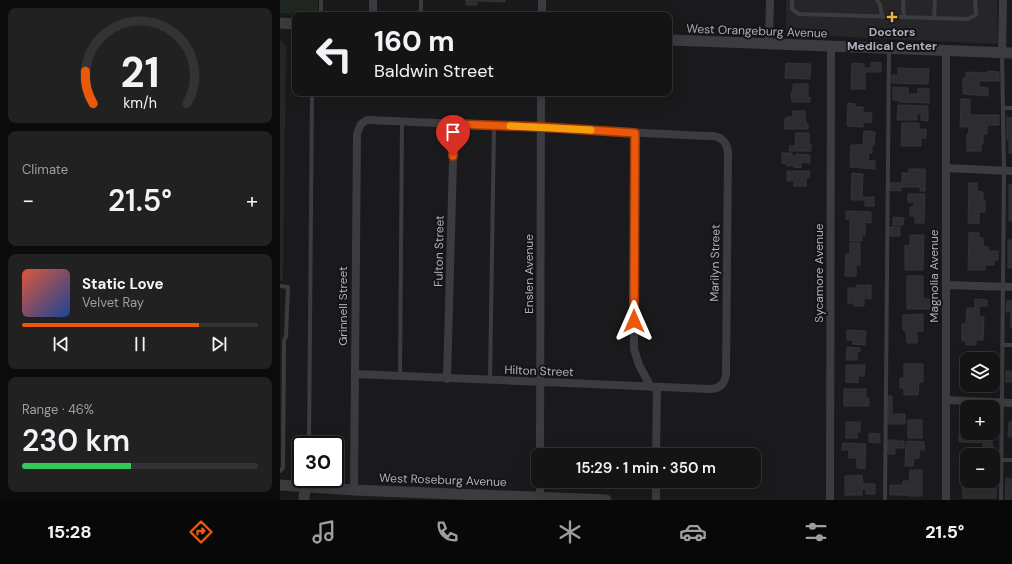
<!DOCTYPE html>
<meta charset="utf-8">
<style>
:root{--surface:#141415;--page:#212122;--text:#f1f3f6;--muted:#9d9ea0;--line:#333334;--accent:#ea580c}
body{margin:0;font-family:"DM Sans",sans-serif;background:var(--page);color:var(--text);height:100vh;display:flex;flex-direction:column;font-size:15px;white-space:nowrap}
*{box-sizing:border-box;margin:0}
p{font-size:13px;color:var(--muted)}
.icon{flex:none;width:22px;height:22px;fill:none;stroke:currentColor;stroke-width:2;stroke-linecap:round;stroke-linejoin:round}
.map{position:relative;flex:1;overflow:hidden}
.details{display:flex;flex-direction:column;gap:8px;padding:8px;background:#0b0b0c;width:280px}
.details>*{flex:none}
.top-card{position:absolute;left:12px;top:12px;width:380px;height:84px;border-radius:8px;box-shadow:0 4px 16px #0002,0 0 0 1px var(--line);background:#141415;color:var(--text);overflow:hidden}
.fabs{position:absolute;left:680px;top:352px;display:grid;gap:8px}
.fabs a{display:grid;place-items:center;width:40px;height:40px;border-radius:8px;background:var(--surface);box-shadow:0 4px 16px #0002,0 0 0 1px var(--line);font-size:20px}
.speed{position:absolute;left:12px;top:436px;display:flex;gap:8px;font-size:20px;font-weight:700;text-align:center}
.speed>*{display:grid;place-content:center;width:52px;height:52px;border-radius:50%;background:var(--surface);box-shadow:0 4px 16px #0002,0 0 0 1px var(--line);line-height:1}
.speed .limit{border:2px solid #111;border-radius:6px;background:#fff;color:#111}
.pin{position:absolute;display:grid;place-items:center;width:34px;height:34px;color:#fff;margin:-41px -17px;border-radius:50% 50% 50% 0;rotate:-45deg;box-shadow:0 0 4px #0007}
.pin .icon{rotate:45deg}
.me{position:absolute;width:44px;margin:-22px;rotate:0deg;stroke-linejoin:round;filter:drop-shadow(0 0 3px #0008)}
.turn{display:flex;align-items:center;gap:14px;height:84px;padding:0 16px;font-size:18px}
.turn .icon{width:52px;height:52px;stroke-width:2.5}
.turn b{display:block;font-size:28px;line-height:34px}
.big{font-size:30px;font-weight:600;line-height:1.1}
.details .card{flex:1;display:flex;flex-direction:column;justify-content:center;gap:6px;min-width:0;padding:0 14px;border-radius:8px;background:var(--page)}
.details .dial{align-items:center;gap:0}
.dial svg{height:104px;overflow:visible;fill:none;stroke:var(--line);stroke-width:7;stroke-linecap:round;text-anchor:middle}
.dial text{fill:var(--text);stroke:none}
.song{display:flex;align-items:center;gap:12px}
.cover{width:48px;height:48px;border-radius:6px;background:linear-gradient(135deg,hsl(10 70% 55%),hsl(220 70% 35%))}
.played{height:4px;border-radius:2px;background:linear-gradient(90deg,var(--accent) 75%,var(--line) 75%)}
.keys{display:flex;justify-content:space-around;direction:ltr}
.heat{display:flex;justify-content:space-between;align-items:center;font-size:22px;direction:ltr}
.charge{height:6px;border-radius:3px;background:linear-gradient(90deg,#34c759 46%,var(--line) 0)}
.trip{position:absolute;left:251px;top:448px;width:230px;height:40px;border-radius:8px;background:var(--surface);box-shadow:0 4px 16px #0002,0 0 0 1px var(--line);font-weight:600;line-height:40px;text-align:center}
.dock{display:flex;height:64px;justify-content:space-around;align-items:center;background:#080808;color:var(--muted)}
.dock .icon{width:28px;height:28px}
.dock .selected{color:var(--accent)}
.dock b{font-size:18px;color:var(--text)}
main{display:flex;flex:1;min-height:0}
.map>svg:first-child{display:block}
</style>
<main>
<section class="details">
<div class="card dial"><svg viewBox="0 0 100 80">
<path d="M14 69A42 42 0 1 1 86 69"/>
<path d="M14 69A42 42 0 0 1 8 44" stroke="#ea580c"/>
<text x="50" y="56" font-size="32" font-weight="700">21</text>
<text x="50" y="72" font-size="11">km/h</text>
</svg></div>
<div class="card"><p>Climate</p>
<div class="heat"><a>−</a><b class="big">21.5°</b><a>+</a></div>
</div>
<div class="card">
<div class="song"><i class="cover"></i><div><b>Static Love</b><p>Velvet Ray</p></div></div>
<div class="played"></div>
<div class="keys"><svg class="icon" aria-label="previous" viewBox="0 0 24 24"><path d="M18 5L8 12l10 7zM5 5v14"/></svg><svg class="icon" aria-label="pause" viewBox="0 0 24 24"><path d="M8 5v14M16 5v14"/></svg><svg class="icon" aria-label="next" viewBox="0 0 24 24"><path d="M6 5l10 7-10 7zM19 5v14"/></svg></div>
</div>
<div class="card"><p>Range · 46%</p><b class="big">230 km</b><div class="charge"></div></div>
</section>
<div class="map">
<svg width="732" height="500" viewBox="0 0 732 500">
<rect width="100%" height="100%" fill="#1a1a1c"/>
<path fill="#262629" d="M506,0H717L718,44L506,34Z
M0,39L6,46L3,281H0Z"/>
<path fill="#202721" d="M0,0H38V14L0,13Z"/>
<path fill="#2d2d30" stroke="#343438" d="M186,0H225V2L197,1V5H186Z
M591,62L601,63V72H585V89H571L572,63L584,64V68H591Z
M506,63L531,64L530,79L505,78Z
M618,68L649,69L648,84L612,83V75H618Z
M708,71L719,72V81H699V87L708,88V96L683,94V78H686V72L707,73Z
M513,84H528V98L530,97V102H512L511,92H513Z
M613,87L628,88V94H638V88L649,89V103L619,102V100H613Z
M681,99H690V115H719V125H707V134H703V144H701V151H687V134H689V127H680Z
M568,103L575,104V107H583V112L592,113L591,123L583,122V127L567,126Z
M618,105L648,106V121L641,120V114L633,113V115H637V120H617Z
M513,111H525L526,124H528V129H504L505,119L507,117H513Z
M727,117L732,118V153H729V140H727Z
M622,123H639V129H646V138H641V146H621Z
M584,131L595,132L594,145H592V153H589L588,161H595V169L570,167L571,145H583Z
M516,133H529V144H531V151H509L510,146H515Z
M502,153H512V156H516V154L530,155V163L521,162V168L513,167V165L507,166L505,163H502Z
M629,169H645V191H640V187H622V173H629Z
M507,171H530L529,178H526V186H514V181H507Z
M572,173L583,174L582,197H594V206H585V200H571Z
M609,183H621V191L609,190Z
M689,183H697V191L703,192V201H705V212H699V224L688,223Z
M729,185H732V221H729Z
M628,194H645L644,223H635V216H630V207H634V202H628Z
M566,211L591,212V223L585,222V235H582V241H570V219H566Z
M613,217L624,218L623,225H613Z
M610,227H620V236H610Z
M689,232L699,233V238H703V246L708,247V251H718V260H714V265H705V270H688Z
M630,235H644L643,270H625V245L630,246Z
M728,240H732V268H728Z
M570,243H580V265H576V276H565L566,254H570Z
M627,276H643V299H650V309H627Z
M577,285H591V299L584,298V306H574L575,303H568V288H577Z
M695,299L707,300V306H699V316L704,317L703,340H696V345H686V341H682V324H686L687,308H695Z
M727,301H732V327H730L731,312H726Z
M643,314V331H637V343H627L626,330H623V315Z
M567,330L586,331L585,345L573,344V340H567Z
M567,347L580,348V352H577V360H566Z
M683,355L700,356V359H687V366H683Z
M624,364H643V382H639L638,395H624V388H620V378H624Z
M566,365H585L584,376H578V383L566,382Z
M687,370V385H694V387H684V375H687Z
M726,371H732V382H726Z
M564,389H586V398H589V406H564Z
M608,396H612V414H625V424H608Z
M685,411H687V433L712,434V443L679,442V434H682V427H685Z
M628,420H642V438H628Z
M566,422H580V432H577V438H566Z
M729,422H732V437H728Z
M589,433L600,434V443L589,442Z
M607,440H615V454H608Z
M616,441H624V448H616Z
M631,441L644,442V450H639V458H634L633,466H625L626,442Z
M563,443L586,444L585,469L577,468V458H569V450H562Z
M703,444H713L712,455H703Z
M685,454H701V455H687V476H683V458H684Z
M630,470H642V496H629Z
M582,475L583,484H595V494H586V489H582V495H565V476Z
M726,478L732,479V499H725Z
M623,481H628V495H610V485H623Z
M682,483H706V488H716V498H683Z"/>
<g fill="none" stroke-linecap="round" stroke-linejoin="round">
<path stroke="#3b3c40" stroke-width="4" d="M512,0V9L519,14L688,19L696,15L695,0
M597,0L600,4L602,16
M623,0L624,17
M41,15V0
M141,15V0
M654,18L655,0
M724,108H732
M0,286L8,287L6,337L4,340L3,468L0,471
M722,345H732
M120,376L122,122
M210,380L214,126
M29,445L32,93
M722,460H732
M605,500L609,50
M721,500L724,171L722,54"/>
<path stroke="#3b3c40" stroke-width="8" d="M93,0V15
M262,0V15
M489,43L490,0
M722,53L723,0
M355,133L354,349L359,365L371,387
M666,168L732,171
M666,285L732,287
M167,379L174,125
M666,400L732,403
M260,455L261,93
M376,455L377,387
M74,490L77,134L81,124L87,120H91C148,123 204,125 261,127C318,130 376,134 433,136C442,137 447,143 448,152L446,374C445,383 440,389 430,389L75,374
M260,500V481
M376,500V481
M550,500L551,47
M666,500V52"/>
<path stroke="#3b3c40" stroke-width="11" d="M0,23L15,24
M389,40L732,53
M0,485L74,490L326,500
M24,500L25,487"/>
</g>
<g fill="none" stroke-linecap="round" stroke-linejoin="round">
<defs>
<path id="route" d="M173,156L174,124L262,127L355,133L354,321"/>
</defs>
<use href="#route" stroke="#983908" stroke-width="10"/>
<use href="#route" stroke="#ea580c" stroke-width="7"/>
<path stroke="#f59e0b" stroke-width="7" d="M230,126L311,130"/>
</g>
<path fill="#eab144" stroke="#151417" stroke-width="1.5" d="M610 11h4v4h4v4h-4v4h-4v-4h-4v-4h4z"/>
<g text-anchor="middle" stroke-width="4" stroke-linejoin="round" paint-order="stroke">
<g font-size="12" fill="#adb1ba" stroke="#151417">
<text transform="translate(477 31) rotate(2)" y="4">West Orangeburg Avenue</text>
<text transform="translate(159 251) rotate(-89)" y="4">Fulton Street</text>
<text transform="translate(435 263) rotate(-89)" y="4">Marilyn Street</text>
<text transform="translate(539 273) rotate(-90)" y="4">Sycamore Avenue</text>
<text transform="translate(249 274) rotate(-90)" y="4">Enslen Avenue</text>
<text transform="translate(654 276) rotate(-90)" y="4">Magnolia Avenue</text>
<text transform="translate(63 306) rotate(-90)" y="4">Grinnell Street</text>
<text transform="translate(259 371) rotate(2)" y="4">Hilton Street</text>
<text transform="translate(163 480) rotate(2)" y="4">West Roseburg Avenue</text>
</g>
<g font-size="12" font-weight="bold" fill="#adb1ba" stroke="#151417">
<text x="612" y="36">Doctors<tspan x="612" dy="14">Medical Center</tspan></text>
</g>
</g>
</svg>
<div class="fabs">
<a><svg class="icon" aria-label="layers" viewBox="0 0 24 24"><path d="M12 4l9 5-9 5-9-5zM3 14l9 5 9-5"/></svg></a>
<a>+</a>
<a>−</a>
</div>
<div class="speed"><div class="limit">30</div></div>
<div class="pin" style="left:173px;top:156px;background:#d93025"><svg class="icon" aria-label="arrive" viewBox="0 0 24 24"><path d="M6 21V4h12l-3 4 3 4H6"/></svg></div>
<svg class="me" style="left:354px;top:321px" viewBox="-20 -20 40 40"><path d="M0-17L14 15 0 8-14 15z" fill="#ea580c" stroke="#fff" stroke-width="4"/></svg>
<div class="trip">15:29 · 1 min · 350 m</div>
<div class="top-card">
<div class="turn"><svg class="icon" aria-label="left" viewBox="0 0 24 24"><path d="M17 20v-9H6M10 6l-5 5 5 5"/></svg><div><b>160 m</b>Baldwin Street</div></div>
</div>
</div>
</main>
<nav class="dock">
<b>15:28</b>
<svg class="icon selected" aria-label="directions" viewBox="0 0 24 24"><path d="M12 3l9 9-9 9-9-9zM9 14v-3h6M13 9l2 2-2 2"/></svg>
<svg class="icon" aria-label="music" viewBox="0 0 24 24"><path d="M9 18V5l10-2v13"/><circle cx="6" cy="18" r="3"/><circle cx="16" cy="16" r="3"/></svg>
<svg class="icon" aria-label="phone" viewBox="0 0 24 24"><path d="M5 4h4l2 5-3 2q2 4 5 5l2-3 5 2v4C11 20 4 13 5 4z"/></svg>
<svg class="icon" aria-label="climate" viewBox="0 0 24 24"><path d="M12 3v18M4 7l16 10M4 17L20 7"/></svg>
<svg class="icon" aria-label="car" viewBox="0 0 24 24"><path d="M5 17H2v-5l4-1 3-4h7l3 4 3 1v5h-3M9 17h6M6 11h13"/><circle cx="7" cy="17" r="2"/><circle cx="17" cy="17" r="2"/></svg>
<svg class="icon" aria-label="filters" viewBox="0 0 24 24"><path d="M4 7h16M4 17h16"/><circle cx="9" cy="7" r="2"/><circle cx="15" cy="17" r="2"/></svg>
<b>21.5°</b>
</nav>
